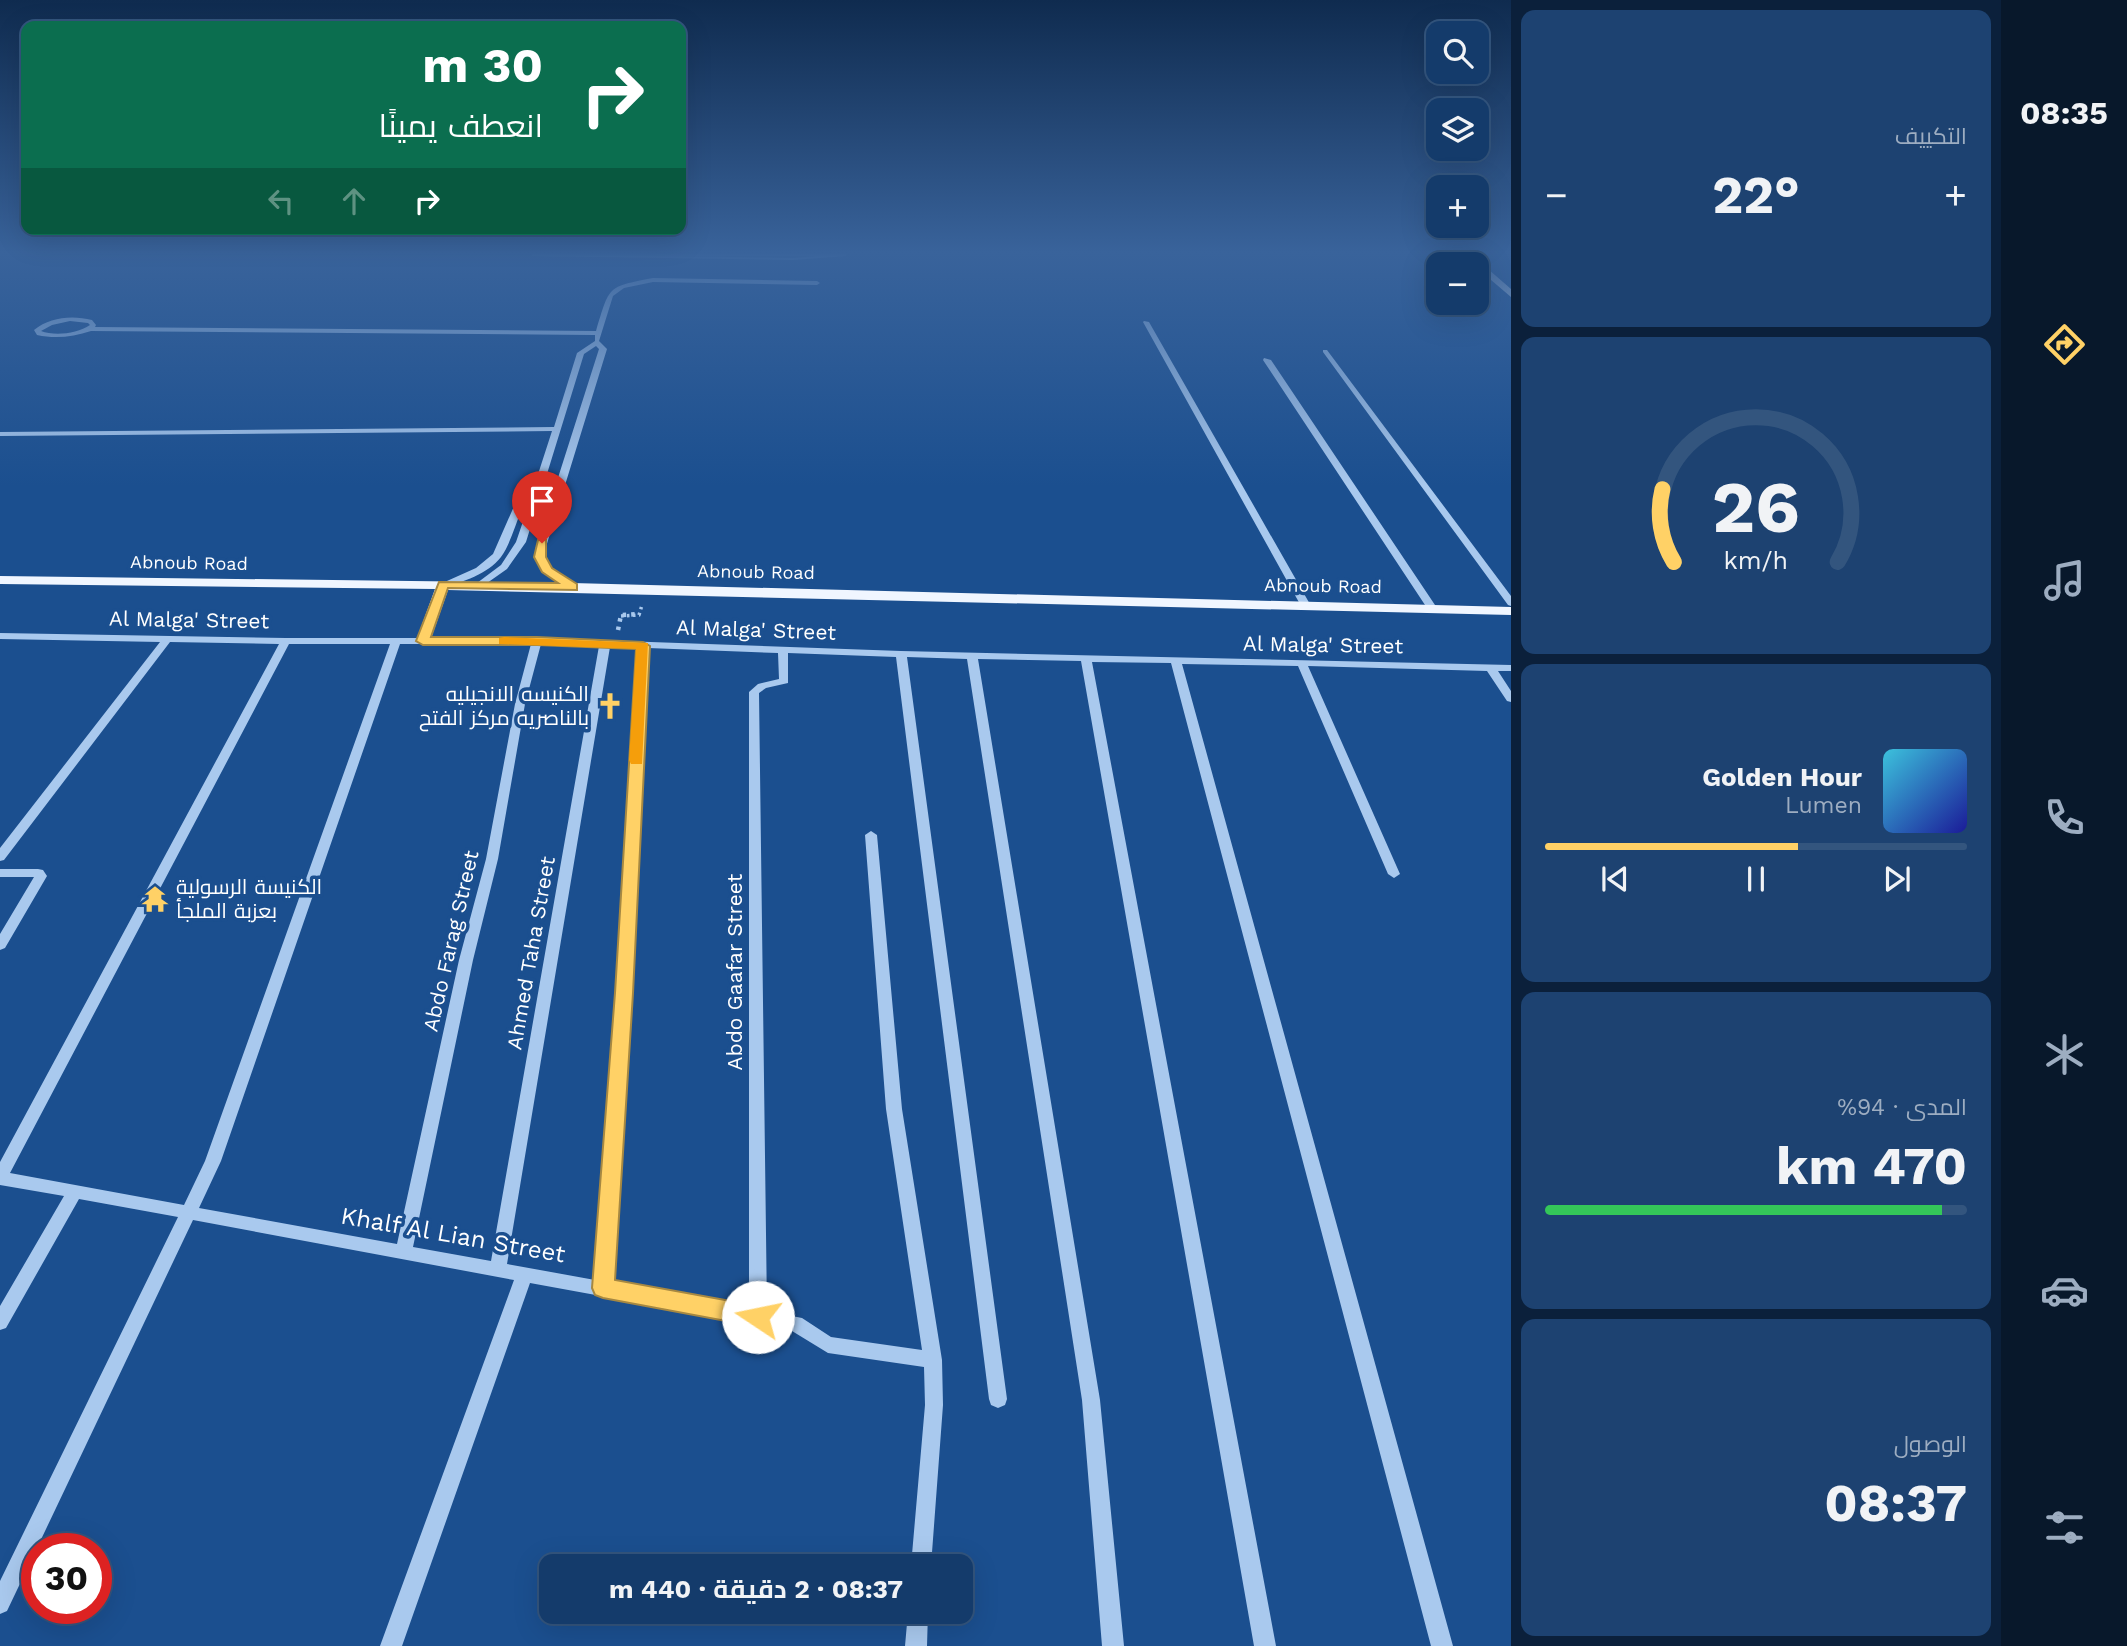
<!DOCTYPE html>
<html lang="ar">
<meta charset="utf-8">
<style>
:root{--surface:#143b6b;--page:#1d4271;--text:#f1f3f6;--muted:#9dadc1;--line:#33557e;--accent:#ffd166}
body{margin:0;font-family:"Work Sans",Cairo,sans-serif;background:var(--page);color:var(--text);direction:rtl;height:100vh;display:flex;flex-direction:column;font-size:26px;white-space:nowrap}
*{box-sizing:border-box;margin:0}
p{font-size:23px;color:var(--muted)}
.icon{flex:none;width:38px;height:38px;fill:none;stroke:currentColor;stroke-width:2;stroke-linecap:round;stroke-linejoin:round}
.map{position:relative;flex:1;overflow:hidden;direction:ltr}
.panel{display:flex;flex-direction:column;gap:10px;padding:10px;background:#0b203b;width:490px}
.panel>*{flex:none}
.guide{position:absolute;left:21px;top:21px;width:665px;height:214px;border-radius:14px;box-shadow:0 7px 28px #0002,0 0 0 2px var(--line);direction:rtl;background:#0b6e4f;color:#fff;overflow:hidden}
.tools{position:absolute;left:1426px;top:21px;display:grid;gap:14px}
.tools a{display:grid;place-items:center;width:63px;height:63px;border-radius:14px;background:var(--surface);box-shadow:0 7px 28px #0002,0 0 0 2px var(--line);font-size:35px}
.speed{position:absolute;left:21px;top:1533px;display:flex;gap:14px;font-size:35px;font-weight:700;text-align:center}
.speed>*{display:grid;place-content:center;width:91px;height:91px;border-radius:50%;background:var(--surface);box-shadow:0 7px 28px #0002,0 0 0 2px var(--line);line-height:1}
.speed .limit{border:10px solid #d22;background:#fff;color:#111}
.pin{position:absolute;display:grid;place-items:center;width:60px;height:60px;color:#fff;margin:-72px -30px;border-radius:50% 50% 50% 0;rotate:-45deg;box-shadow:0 0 7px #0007}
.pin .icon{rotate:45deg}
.me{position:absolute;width:77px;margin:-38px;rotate:281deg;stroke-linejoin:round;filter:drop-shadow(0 0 5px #0008)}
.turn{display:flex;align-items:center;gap:24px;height:147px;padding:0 28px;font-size:32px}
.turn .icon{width:91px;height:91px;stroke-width:2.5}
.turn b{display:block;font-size:49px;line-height:60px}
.lanes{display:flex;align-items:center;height:66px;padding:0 28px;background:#0003;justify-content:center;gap:35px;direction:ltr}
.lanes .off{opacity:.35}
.big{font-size:52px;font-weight:700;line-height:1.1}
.panel .tile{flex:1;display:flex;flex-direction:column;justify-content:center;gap:10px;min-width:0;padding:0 24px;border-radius:14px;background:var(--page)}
.panel .dial{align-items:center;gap:0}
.dial svg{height:182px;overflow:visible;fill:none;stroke:var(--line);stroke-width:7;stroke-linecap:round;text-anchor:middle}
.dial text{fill:var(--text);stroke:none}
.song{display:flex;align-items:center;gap:21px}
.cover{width:84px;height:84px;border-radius:10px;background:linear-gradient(135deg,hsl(190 70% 55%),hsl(240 70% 35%))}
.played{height:7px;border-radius:4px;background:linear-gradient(90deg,var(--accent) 60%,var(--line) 60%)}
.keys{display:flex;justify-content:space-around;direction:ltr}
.heat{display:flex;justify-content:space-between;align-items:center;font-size:38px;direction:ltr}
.charge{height:10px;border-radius:5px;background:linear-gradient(90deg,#34c759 94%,var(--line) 0)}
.trip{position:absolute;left:539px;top:1554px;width:434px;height:70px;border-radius:14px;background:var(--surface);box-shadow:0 7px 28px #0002,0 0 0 2px var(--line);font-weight:700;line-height:70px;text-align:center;direction:rtl}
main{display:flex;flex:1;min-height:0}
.tabs{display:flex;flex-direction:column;width:126px;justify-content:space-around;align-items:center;background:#08182b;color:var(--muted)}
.tabs .icon{width:49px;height:49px}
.tabs .selected{color:var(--accent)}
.tabs b{font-size:32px;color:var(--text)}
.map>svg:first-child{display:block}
</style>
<main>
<nav class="tabs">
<b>08:35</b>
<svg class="icon selected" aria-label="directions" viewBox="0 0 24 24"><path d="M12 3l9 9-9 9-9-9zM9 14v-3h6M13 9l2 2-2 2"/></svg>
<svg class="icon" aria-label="music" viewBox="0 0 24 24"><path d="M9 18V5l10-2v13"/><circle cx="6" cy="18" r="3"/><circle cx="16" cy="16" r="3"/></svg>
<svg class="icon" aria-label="phone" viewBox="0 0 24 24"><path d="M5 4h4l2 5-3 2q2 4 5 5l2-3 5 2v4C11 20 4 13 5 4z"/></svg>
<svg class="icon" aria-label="climate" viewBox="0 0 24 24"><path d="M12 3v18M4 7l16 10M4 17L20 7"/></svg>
<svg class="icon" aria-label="car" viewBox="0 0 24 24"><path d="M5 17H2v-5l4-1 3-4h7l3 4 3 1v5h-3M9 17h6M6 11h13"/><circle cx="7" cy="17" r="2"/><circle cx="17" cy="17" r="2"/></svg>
<svg class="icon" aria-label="filters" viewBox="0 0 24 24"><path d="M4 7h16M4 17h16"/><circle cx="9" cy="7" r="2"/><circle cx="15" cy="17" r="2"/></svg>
</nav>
<section class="panel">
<div class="tile"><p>التكييف</p>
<div class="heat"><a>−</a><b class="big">22°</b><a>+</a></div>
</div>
<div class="tile dial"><svg viewBox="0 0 100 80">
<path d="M14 69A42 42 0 1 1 86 69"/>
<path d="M14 69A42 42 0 0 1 9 37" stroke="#ffd166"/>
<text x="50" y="56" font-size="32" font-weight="700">26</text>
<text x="50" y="72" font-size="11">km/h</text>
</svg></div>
<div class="tile">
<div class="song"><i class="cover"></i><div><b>Golden Hour</b><p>Lumen</p></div></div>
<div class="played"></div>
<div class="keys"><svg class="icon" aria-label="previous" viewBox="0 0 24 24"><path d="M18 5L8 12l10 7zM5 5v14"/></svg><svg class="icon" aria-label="pause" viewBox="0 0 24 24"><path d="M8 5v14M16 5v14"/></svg><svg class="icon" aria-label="next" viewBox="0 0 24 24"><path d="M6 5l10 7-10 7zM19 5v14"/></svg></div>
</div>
<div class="tile"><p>المدى · 94%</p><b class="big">470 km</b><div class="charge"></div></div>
<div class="tile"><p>الوصول</p><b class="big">08:37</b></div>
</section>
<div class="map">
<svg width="1511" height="1646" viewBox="0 0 1511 1646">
<rect width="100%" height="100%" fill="#1b4f8f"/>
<path fill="#3c6290" stroke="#9cc4f0" stroke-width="2" d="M532,255H846L793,259Z"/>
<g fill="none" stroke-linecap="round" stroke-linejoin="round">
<path stroke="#a9c9ee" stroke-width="3.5" stroke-dasharray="2.5 3.5" stroke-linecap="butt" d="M621,616L639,615L642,605"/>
<path stroke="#a9c9ee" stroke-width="4.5" stroke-dasharray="3.5 5" stroke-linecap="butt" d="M618,630L621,615L639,614"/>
<path fill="#a9c9ee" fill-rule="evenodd" d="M653,278L817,281L820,283L817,285L653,282L624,288L613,296L599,341L607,349L545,550L550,569L575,585V589L572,590L543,572L535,550L599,349L596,346L584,354L526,542L507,569L480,588L475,585L477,583L501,565L516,542L529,504L523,506C516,522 511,543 501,557C488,574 462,582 443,588L438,585L476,568L493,554L515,504L530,499L552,431L0,436V432L554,427L577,353L595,341V335L91,331C73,337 55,339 37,335L34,330C50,317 72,315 92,320L96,325L95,327L596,331C610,286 606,287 653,278ZM70,321L88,323L90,325C77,334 54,336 41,331L52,325Z
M1144,321L1149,322L1311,606L1309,608L1306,609L1301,606L1143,322Z
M1323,350H1327L1511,596V606L1508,605L1323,352Z
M1264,358L1271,360L1437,608L1435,610L1432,611L1427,608L1263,360Z
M0,633L286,638H537L901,651L1511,665V671H1498L1511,691V702L1507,701L1487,671L1308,666L1400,874L1394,878L1388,874L1298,666L1182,664L1453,1646H1431L1171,663L1092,662L1276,1646H1254L1081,661L978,659L1100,1400L1124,1646H1102L1082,1400L967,659L907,657L1007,1399L1005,1405L998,1408L991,1405L989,1399L896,657L788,653V683L766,688L759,693L767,1311L802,1318L831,1337L922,1350L886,1109L865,835L871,831L877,835L902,1109L942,1360L943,1405L931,1566H911L925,1405L924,1367L828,1353L792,1331L530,1283L402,1646H380L514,1280L193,1220L7,1611L0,1614V1581L178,1217L79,1199L6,1328L0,1330V1306L64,1196L0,1185V1162L279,644L170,642L4,860L0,861V848L160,642L0,639ZM289,644H390L205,1161L184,1205L10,1173ZM400,644H531L515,704L486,859L459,960L397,1244L199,1208L221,1161ZM541,644L599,646L491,1261L413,1247L473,960L498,859L525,704ZM610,647L638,648L617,993L595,1280L507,1264ZM648,648L778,653L779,679L758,684L749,692V1308L612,1283L631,993Z
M0,869H38L43,870L47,876L5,948L0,950V934L34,877H0Z
M908,1612H928L927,1646H905Z"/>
<path fill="#f0f6ff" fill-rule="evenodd" d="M1463,255H1472L1511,289V297L1477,268V264H1472Z
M0,576L572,583L1511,607V615L448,590L430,641L423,645L416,641L435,589L0,584Z"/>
</g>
<linearGradient id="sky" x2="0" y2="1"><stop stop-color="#0f2b4f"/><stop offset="0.52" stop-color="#39639b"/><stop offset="1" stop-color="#39639b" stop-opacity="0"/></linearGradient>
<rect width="1511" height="486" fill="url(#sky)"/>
<path fill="#ffd166" stroke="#a68842" stroke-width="2" d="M538,540H546V557L552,568L577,584V590L448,588L431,637H537L643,642L650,646L633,993L615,1280L758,1306L766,1309L769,1317L766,1324L758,1327L603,1298L595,1295L592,1288L615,993L636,649L537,645H423L416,641L439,582L558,583L542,572L534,557Z"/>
<path fill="#f59e0b" d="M504,637L648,643L642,764H631L629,760L636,649L499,644V638Z"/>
<defs>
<symbol id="church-bare" viewBox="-9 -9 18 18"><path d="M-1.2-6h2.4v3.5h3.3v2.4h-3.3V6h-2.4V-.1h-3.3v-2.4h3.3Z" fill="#ffd166" stroke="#1b4f8f" stroke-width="2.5" paint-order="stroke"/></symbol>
<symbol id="temple-bare" viewBox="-9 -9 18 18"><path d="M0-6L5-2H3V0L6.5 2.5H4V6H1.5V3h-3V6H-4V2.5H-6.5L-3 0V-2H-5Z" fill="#ffd166" stroke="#1b4f8f" stroke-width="2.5" paint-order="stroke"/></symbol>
</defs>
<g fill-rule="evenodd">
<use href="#church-bare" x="591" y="687" width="38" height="38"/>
<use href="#temple-bare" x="136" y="880" width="38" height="38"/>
</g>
<g text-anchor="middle" stroke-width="7" stroke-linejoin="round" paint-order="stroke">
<g font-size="18" fill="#fff" stroke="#1b4f8f">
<text transform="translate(189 563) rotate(1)" y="6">Abnoub Road</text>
<text transform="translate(756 572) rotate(1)" y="6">Abnoub Road</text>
<text transform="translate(1323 586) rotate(1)" y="6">Abnoub Road</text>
</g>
<g font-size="21" fill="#fff" stroke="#1b4f8f">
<text transform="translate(189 620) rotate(1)" y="7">Al Malga' Street</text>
<text transform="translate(756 630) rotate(2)" y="7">Al Malga' Street</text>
<text transform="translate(1323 645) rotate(1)" y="7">Al Malga' Street</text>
<text transform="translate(451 941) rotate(-77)" y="7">Abdo Farag Street</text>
<text transform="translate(531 953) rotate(-80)" y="7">Ahmed Taha Street</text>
<text transform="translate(735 972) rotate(-90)" y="7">Abdo Gaafar Street</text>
</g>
<g font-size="21" fill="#fff" stroke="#1b4f8f" text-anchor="end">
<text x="589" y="701">الكنيسه الانجيليه<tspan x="589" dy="24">بالناصريه مركز الفتح</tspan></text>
<text x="176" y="894" text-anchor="start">الكنيسة الرسولية<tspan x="176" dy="24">بعزبة الملجأ</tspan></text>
</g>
<g font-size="24" fill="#fff" stroke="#1b4f8f">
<text transform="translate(453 1235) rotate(10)" y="8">Khalf Al Lian Street</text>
</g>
</g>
</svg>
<div class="tools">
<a><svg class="icon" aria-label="search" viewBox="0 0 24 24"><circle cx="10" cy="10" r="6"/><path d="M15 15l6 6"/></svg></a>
<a><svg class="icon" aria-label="layers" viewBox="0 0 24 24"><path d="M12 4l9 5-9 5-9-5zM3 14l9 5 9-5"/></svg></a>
<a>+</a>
<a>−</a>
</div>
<div class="speed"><div class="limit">30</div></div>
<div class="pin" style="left:542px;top:543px;background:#d93025"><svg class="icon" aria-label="arrive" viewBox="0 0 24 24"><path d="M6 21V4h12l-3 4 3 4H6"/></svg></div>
<svg class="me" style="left:758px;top:1317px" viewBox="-20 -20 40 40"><circle r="19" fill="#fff"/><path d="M0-13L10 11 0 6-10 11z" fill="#ffd166"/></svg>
<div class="trip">08:37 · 2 دقيقة · 440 m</div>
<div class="guide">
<div class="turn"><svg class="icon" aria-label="right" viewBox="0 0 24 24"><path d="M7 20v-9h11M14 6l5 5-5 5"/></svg><div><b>30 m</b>انعطف يمينًا</div></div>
<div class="lanes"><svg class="icon off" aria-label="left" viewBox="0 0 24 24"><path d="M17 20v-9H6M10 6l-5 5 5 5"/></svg><svg class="icon off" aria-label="ahead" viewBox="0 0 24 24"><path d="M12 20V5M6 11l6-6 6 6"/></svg><svg class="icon" aria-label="right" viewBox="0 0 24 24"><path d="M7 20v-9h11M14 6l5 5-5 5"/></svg></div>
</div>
</div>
</main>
